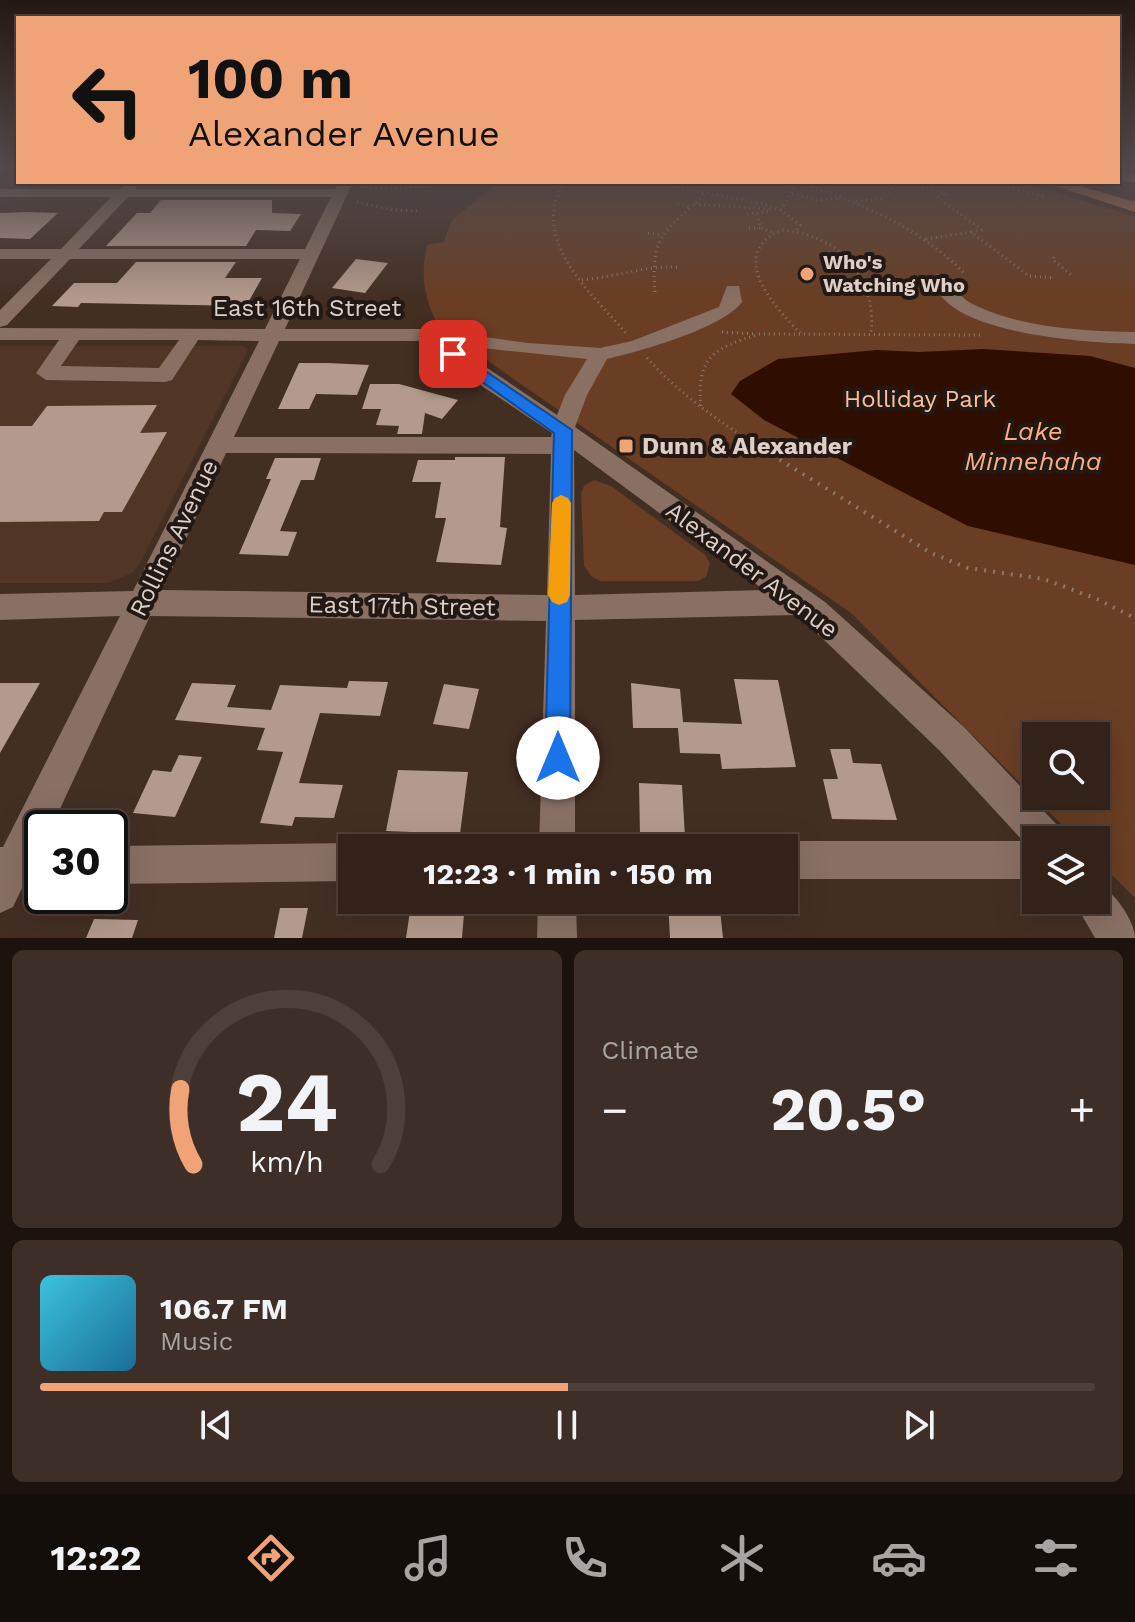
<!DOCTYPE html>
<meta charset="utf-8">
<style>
:root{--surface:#32221a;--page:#3d2f27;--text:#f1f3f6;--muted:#a8a4a2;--line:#4d3f39;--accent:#efa377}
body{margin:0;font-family:"Work Sans",sans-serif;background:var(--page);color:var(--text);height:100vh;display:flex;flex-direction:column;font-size:30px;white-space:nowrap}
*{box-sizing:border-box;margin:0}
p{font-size:26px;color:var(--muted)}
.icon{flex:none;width:44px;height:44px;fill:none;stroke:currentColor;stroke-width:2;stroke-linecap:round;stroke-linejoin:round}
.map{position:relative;height:938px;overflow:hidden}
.drawer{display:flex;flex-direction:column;gap:12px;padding:12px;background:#1c130e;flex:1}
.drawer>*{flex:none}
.hud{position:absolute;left:16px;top:16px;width:1104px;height:168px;border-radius:0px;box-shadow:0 8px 32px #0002,0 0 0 2px var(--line);background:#efa377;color:#111;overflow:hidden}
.buttons{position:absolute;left:1022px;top:722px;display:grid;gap:16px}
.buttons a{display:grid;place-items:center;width:88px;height:88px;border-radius:0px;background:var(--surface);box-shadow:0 8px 32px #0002,0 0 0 2px var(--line);font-size:40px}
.speed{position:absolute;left:24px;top:810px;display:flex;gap:16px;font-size:40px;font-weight:700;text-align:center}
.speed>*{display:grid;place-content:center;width:104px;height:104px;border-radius:50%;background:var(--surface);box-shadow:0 8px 32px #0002,0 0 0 2px var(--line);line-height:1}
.speed .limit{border:4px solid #111;border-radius:12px;background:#fff;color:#111}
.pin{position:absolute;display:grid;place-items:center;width:68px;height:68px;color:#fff;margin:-34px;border-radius:16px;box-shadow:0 4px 12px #0006}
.me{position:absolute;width:88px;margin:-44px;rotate:0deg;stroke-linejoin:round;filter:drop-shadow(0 0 6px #0008)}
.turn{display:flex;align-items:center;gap:28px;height:168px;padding:0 40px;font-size:36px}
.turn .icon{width:104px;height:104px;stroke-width:2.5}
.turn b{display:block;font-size:56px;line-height:68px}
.big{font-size:60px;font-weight:700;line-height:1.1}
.drawer .widget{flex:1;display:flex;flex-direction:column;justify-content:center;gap:12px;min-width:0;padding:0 28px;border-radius:12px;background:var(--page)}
.drawer .dial{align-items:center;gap:0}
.dial svg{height:208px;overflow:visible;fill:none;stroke:var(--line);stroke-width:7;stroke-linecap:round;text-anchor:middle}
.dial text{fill:var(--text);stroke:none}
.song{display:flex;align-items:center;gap:24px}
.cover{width:96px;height:96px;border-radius:12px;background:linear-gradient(135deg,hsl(190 70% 55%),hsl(200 70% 35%))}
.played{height:8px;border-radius:4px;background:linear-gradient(90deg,var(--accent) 50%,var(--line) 50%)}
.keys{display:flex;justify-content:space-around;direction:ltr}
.heat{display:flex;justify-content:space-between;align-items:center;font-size:44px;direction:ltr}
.drawer .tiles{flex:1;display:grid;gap:12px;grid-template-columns:1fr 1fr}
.widget:last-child{grid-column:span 2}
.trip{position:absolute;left:338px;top:834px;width:460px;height:80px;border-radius:0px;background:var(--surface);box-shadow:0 8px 32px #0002,0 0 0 2px var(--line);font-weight:700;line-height:80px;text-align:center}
.tabs{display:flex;height:128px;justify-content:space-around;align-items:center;background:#140e0a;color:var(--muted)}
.tabs .icon{width:56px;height:56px}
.tabs .on{color:var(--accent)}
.tabs b{font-size:36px;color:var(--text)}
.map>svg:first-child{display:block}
</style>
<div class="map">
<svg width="1135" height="938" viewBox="0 0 1135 938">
<rect width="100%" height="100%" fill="#432e22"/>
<path fill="#513626" d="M0,346H243L248,350L138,567L132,573L108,583H0Z"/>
<path fill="#693e24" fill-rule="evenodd" d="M499,182H1018L1135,216V898L1096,859V840H1077L851,613L439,327C424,300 420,275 427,245L444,242L452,220ZM1036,736H1096V796H1036Z
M594,480L611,486L705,555L710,563L706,577L698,581H601L592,577L584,566L581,493L584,486Z"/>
<path fill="#2f0e00" d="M983,349L1090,356L1135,368V565L968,526L764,420L731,394L740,381L778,359L877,350L919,352Z"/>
<path fill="#b49a8c" d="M176,182H272V186H173Z
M161,200H272V213L301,214L290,231L256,230L246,246H106L137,213H150Z
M0,213L28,212L58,213L30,239L0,238Z
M356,259L388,263L365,293L332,288Z
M136,262H236L225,278H262L246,306L81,303L78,307L52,306L74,283H117Z
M299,363H328L369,365L357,395L316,394L309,409H278Z
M370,384H399L458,400L442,419L425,413L422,434H397L399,426L376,425L381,409H362Z
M157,405L140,433L167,432L122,512H104L99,521L0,522V426H32L47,406Z
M455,457H505L500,527L507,528L501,565L436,562L446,518H435L441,482H412L418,460H455Z
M275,458H321L314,480H301L280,531L297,532L288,556L239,554L271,479H266Z
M734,679L778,680L796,767L722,769L720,754L680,753L678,728H633L631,683L680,689L683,722L742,724Z
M349,681L388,682L380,716L320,713L299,783L343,785L334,818L295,817L292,826L260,823L283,752L257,750L265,728L175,720L192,683L236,685L227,707L271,710L280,685L347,688Z
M0,683H40L0,753Z
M444,684L479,689L469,729L433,724Z
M830,749H850L853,763L881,764L897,820L832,819L823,779H838Z
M179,755L202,757L175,817L133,813L153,770L171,772Z
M398,770L468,772L460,834L386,831Z
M639,783L682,785L685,837L640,835Z
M668,900H719L723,938H670Z
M280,908H308L302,938H274Z
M410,911L464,914L462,938H406Z
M94,919L138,920L132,938H86Z"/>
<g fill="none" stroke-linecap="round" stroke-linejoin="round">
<path stroke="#8b7970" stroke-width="3" stroke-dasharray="1 4" stroke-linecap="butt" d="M564,182C529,240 590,292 626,333
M648,182L763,204L781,210L800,225L795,231
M797,182C860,203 919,226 966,275
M903,182L948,194L936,196L982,230
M989,182L1045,197
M361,185L378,189L430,186
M792,194L817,200L842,198
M856,201L881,199L900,182
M357,202L393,210L421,211
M678,203L690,207
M694,204L770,209
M781,210L797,183
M747,214L772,211
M757,214L761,228L774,233
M749,228H761
M982,230L971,232L1029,276L1054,278
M648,233L662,235
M926,239L971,232
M1054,257L1053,260L1073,276
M582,280C615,277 644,266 677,267
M655,292C650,230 668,231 706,193
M722,332L757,334
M800,333C775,307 725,254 782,230C840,235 877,277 871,334
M647,358C682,397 730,429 775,457
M701,406C696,356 715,348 759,334L983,335"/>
<path stroke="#8b7970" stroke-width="4" stroke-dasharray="2 7" stroke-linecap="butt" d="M772,455L931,553L968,568L1044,579L1097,599L1135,618"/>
<path fill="#897063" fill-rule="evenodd" d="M1118,171L1135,175V183L1118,179Z
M339,182H353L285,329H428L528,343L600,348L632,341L719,307L727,286H739L742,302C723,328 641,351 607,359L587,395L575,427L825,602L964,727L1059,827L1064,840H1036V879H784V848H770L784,841H1023L940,751L798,615L575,620V848H539L546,621L150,616L51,828H42V884H24L13,907L0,913V847H3L120,616L0,620V594L133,591L259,341L198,340L172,380L165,382L46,380L36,373L59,340H0V328L265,329L300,259H70L7,325L0,327V310L51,259H0V249H61L111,197H0V189H120L130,183L135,184L136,189H335ZM128,197H331L305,249H79ZM79,340H179L159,368L61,366ZM279,341H423L470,378L552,433L551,437H234ZM453,345L587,359L565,395L557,415ZM574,450L764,590L575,595ZM226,453L551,454L547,595L162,590Z
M937,274C951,277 957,295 969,302C1017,328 1082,331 1135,332V344C1088,343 991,335 953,307C943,300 935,289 928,279Z
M352,843L363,848H352V881L110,884V846Z
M1096,882C1112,889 1135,920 1135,938H1095L1073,900H1096Z
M538,900H576L577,938H537Z"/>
<path fill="#b57246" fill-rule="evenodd" d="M1043,182H1066L1135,202V212Z"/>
</g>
<linearGradient id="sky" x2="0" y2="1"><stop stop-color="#251913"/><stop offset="0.56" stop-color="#554c4f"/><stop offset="1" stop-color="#554c4f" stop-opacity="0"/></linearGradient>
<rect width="1135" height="300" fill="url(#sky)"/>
<path fill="#1a73e8" stroke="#114b97" stroke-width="2" d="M453,349L572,430L570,758L567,767L558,771L549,767L545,758L554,433L447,357V350Z"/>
<path fill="#f59e0b" d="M561,495L568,498L571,503L570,595L567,602L559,605L552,602L548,595L552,503L555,498Z"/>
<g fill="#efa377" stroke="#231914" stroke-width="3">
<circle cx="807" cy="274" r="8"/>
<rect x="618" y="438" width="16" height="16" rx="4"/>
</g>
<g text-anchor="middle" stroke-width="8" stroke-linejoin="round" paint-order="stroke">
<g font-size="20" font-weight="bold" fill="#ddcfc8" stroke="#231914" text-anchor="start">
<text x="823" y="269">Who's<tspan x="823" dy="23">Watching Who</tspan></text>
</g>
<g font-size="24" fill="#ddcfc8" stroke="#231914">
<text x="307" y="316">East 16th Street</text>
<text transform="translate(174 538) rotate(-64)" y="8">Rollins Avenue</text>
<text transform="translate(752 570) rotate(37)" y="8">Alexander Avenue</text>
<text transform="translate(402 606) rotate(1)" y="8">East 17th Street</text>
</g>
<g font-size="24" fill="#febf9a" stroke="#231914">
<text x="920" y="407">Holliday Park</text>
</g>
<g font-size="24" font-weight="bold" fill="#ddcfc8" stroke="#231914" text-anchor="start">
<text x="642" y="454">Dunn &amp; Alexander</text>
</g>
<g font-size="26" font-style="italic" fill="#fdae80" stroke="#231914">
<text x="1033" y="440">Lake<tspan x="1033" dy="30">Minnehaha</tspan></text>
</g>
</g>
</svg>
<div class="buttons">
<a><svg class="icon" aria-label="search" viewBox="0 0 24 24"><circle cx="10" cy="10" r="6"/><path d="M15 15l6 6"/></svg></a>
<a><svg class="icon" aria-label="layers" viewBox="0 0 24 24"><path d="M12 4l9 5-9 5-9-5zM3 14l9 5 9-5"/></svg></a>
</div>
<div class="speed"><div class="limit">30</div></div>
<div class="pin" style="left:453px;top:354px;background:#d93025"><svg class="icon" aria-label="arrive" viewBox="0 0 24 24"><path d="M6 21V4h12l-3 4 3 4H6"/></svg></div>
<svg class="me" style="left:558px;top:758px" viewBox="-20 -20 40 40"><circle r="19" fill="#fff"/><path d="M0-13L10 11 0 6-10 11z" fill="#1a73e8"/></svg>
<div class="trip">12:23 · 1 min · 150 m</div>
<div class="hud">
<div class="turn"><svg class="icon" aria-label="left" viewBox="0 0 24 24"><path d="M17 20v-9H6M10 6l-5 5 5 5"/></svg><div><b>100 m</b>Alexander Avenue</div></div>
</div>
</div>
<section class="drawer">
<div class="tiles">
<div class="widget dial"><svg viewBox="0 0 100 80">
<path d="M14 69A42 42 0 1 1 86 69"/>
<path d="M14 69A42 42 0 0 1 9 40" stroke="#efa377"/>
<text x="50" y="56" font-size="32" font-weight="700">24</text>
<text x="50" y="72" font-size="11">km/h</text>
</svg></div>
<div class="widget"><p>Climate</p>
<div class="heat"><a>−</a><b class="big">20.5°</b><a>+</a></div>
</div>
<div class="widget">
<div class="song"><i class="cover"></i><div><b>106.7 FM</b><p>Music</p></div></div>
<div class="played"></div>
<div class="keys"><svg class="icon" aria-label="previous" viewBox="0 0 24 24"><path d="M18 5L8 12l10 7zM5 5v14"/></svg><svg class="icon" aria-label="pause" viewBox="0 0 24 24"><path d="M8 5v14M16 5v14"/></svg><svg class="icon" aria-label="next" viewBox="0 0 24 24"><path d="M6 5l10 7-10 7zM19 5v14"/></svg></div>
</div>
</div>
</section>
<nav class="tabs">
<b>12:22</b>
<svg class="icon on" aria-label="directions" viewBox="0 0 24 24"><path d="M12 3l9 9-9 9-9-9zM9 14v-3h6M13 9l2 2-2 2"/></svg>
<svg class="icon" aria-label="music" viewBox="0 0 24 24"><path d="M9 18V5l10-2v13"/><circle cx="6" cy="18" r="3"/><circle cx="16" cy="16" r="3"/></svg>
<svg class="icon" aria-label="phone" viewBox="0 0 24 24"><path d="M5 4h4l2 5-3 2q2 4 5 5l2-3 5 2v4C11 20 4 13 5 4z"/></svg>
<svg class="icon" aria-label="climate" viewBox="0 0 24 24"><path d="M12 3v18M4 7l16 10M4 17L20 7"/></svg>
<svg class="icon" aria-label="car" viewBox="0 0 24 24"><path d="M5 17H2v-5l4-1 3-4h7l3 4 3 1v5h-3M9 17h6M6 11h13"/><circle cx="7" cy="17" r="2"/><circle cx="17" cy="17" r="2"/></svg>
<svg class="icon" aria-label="filters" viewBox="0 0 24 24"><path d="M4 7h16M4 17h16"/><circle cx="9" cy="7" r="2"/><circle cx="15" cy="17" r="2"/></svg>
</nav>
